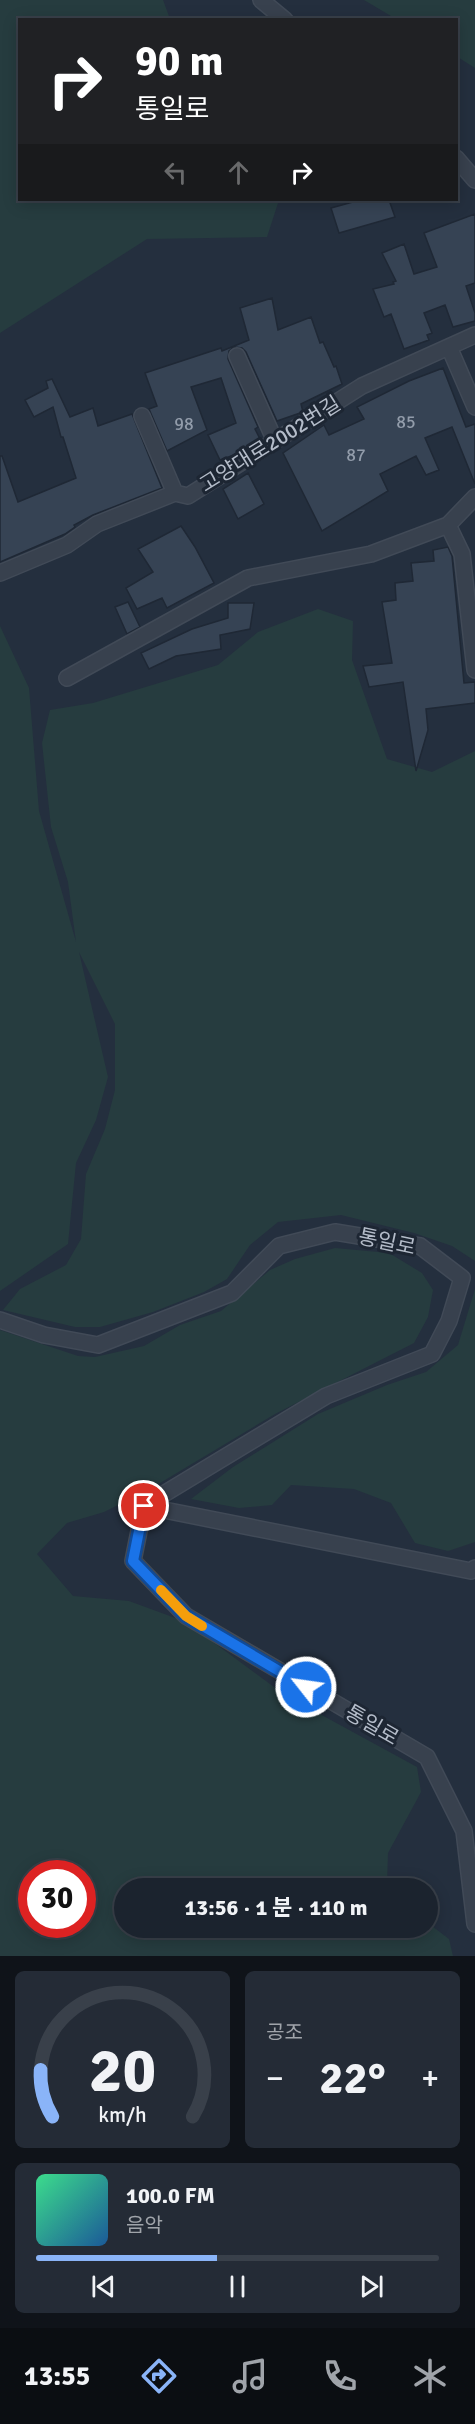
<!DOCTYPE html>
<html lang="ko">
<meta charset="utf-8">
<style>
:root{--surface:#1b232e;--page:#242b36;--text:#f1f3f6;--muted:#a0a4aa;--line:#39404a;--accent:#8ab4f8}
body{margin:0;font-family:Signika,"Noto Sans KR",sans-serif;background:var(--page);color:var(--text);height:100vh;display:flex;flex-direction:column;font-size:22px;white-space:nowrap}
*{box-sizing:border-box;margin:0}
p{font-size:20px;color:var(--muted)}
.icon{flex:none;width:33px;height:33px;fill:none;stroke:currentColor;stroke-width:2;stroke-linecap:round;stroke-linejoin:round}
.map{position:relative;height:1956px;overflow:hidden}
.panel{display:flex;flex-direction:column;gap:15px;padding:15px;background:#0f1319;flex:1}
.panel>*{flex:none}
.banner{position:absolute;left:18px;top:18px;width:440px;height:183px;border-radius:0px;box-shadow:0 3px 15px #0003,0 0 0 2px var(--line);background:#202124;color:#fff;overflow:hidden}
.speed{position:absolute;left:18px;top:1860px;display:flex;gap:12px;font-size:30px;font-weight:700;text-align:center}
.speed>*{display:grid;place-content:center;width:78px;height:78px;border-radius:50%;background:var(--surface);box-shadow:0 3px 15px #0003,0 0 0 2px var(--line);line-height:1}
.speed .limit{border:9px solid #d22;background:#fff;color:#111}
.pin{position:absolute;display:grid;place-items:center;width:51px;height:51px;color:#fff;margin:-26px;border:3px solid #fff;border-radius:50%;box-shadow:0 2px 6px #0007}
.me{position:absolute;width:66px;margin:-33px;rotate:300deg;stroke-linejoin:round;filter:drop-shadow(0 0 4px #0008)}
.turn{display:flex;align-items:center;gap:21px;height:126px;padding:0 18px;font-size:27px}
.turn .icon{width:78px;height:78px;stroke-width:2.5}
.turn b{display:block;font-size:42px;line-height:51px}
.lanes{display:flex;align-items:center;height:57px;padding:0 18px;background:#0003;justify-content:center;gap:30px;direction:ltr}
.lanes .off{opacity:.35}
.big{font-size:45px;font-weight:700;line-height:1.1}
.panel .tile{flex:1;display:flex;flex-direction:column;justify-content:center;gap:9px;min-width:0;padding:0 21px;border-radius:9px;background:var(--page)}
.panel .dial{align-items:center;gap:0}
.dial svg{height:156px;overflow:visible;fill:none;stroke:var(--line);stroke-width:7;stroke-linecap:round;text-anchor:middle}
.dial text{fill:var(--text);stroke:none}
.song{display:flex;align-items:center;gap:18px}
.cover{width:72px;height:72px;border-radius:9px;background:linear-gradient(135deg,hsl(150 70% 55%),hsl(210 70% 35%))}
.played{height:6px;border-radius:3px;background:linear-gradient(90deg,var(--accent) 45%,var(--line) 45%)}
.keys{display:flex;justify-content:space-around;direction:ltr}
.heat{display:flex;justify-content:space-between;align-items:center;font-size:33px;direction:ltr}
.panel .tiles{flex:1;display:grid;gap:15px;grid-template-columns:1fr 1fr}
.tile:last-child{grid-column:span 2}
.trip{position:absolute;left:114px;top:1878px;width:324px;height:60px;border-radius:30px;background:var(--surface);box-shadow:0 3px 15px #0003,0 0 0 2px var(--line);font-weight:700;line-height:60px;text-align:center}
.dock{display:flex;height:96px;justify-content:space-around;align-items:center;background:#0b0e12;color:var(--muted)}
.dock .icon{width:42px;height:42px}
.dock .current{color:var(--accent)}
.dock b{font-size:27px;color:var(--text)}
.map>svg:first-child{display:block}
</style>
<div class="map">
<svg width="475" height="1956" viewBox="0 0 475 1956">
<rect width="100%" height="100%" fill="#242f3e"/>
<path fill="#263c3f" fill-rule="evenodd" d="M0,0H163L170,19L20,20V200H279L267,237L147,239L0,333Z
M364,0H475V68L456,56V20L396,19Z
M318,609L353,621L352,660L387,759L432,772L475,751V1261L452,1246L414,1233L341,1215L278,1222L250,1245L227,1279L204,1292L153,1312L100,1327H75L3,1310L20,1289L66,1265L81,1239L86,1174L105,1129L115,1090V1024L79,952L108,1077L96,1120L76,1163L68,1244L0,1291V626L29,688L39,811L76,942L68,882L51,827L42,743L50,710L93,703L218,665L258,632Z
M335,1248L389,1253L422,1273L433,1290L428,1317L414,1343L275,1414L150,1489L104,1512L67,1523L37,1554L73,1596L129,1601L178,1619L213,1642L285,1695L417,1767L421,1792L388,1853L387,1885L391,1888H124V1928H428V1923L449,1939L453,1956H0V1330L78,1356L95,1357L144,1346L180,1325L221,1311L270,1270L295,1259ZM32,1874H82V1924H32Z
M475,1289V1542L448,1551L415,1543L391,1503L354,1489L291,1485L272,1505L239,1508L191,1499L233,1467L318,1414L387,1385L426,1372L458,1345Z"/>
<path fill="#364354" stroke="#1f2835" stroke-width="1.5" d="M360,200H389L395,217L339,233L331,208Z
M475,214V283L466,286L475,313V321L453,327L445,305L424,313L432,333L427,335L429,340L404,349L391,314L384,317L373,289L394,284L393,282L396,281L382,253L404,244L414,274L437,267L424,233Z
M272,298L278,330L311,317L320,343L323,342L334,367L336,366L342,384L301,404L303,412L277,421L246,352L242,348L234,347L229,351L228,359L258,427L255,429L260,439L234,455L220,460L208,435L236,423L221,378L191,387L207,430L167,451L149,409L157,406L145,373L221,348L222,351L249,340L240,308Z
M443,368L466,427L475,424V484L452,427L425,438L439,470L426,475L416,456L380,474L388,491L322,531L283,453L324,425L329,435L364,419L357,407L409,381Z
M52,379L70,417L93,408L98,426L132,414L162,488L93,515L74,525L75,527L65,534L0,562V456H2L18,502L76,478L63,437H61L53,407L34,417L25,400L48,388L46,381Z
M248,473L264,504L238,519L223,489Z
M181,526L195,547L214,583L167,608L162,598L137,609L126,588L153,572L138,549Z
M448,547L452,556L464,683L475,682V703L426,709L428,730L416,771L403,682L369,687L363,666L392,663L382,602L396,600L395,583L413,581L411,563L434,561L433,550Z
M128,602L140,627L127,634L115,607Z
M228,603H254L250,629L220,635L221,649L176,656L149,669L141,653L192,629L228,618Z"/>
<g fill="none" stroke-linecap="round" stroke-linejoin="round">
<defs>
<path id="street" d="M261,0L285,20
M456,158L475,180
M449,347L475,407
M237,356L275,441
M142,416L175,493
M448,525L462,554L475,670
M0,573L67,545L97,524L175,493L188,496L362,386L475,335
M67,678L248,578L371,554L448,525L475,497
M0,1320L44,1335L98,1345L232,1293L279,1246L335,1232L420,1246L462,1278L449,1321L432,1354L326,1396L144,1506L133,1561L186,1616L427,1757L464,1831L475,1924
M144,1506L471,1571L475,1568"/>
</defs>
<use href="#street" stroke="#414a57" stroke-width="18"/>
<use href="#street" stroke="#38414e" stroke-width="15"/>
</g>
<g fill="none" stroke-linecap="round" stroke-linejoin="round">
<defs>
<path id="route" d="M144,1506L133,1561L186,1616L306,1687"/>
</defs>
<use href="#route" stroke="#114b97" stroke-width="15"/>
<use href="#route" stroke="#1a73e8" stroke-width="10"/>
<path stroke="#f59e0b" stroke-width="10" d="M161,1590L186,1616L202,1626"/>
</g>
<g text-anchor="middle" stroke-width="6" stroke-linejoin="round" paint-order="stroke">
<g font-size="18" fill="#929caa">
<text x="406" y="428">85</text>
<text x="184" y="430">98</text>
<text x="356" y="461">87</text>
</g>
<g font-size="21" fill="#b4bcc9" stroke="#1d2633">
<text transform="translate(270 444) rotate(-32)" y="7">고양대로2002번길</text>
<text transform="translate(387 1242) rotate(12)" y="7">통일로</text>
<text transform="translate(372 1725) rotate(30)" y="7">통일로</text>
</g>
</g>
</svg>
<div class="speed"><div class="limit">30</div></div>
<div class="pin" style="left:144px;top:1506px;background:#d93025"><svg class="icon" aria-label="arrive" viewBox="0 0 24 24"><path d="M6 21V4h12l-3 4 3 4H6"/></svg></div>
<svg class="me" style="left:306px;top:1687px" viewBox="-20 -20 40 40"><circle r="17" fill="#1a73e8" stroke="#fff" stroke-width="3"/><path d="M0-11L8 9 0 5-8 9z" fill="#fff"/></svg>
<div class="trip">13:56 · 1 분 · 110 m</div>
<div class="banner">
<div class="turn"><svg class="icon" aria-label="right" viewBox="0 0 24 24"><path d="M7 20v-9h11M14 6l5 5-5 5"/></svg><div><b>90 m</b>통일로</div></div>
<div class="lanes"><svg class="icon off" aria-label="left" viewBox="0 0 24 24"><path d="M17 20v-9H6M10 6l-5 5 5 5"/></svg><svg class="icon off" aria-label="ahead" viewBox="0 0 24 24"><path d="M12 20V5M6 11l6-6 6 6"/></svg><svg class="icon" aria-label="right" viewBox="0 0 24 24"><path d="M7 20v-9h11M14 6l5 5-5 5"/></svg></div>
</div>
</div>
<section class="panel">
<div class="tiles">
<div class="tile dial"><svg viewBox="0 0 100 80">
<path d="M14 69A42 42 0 1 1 86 69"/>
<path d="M14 69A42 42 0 0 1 8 45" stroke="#8ab4f8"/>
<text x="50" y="56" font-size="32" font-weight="700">20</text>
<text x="50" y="72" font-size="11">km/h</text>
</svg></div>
<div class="tile"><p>공조</p>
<div class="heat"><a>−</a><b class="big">22°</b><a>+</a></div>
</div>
<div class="tile">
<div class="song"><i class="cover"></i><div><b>100.0 FM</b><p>음악</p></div></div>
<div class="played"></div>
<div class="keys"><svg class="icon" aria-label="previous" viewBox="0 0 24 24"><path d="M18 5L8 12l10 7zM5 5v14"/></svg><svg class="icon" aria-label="pause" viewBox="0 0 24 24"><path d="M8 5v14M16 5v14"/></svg><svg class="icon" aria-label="next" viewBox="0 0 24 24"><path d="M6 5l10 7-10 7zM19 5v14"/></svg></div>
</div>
</div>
</section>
<nav class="dock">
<b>13:55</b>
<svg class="icon current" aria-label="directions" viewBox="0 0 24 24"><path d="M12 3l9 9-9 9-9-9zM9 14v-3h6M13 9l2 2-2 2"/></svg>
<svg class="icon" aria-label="music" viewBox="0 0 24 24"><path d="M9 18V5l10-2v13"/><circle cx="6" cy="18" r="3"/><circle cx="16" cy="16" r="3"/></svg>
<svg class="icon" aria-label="phone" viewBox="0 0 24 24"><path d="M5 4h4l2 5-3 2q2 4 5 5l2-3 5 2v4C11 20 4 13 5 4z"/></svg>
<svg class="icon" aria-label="climate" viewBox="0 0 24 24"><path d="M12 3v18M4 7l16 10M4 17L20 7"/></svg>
</nav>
